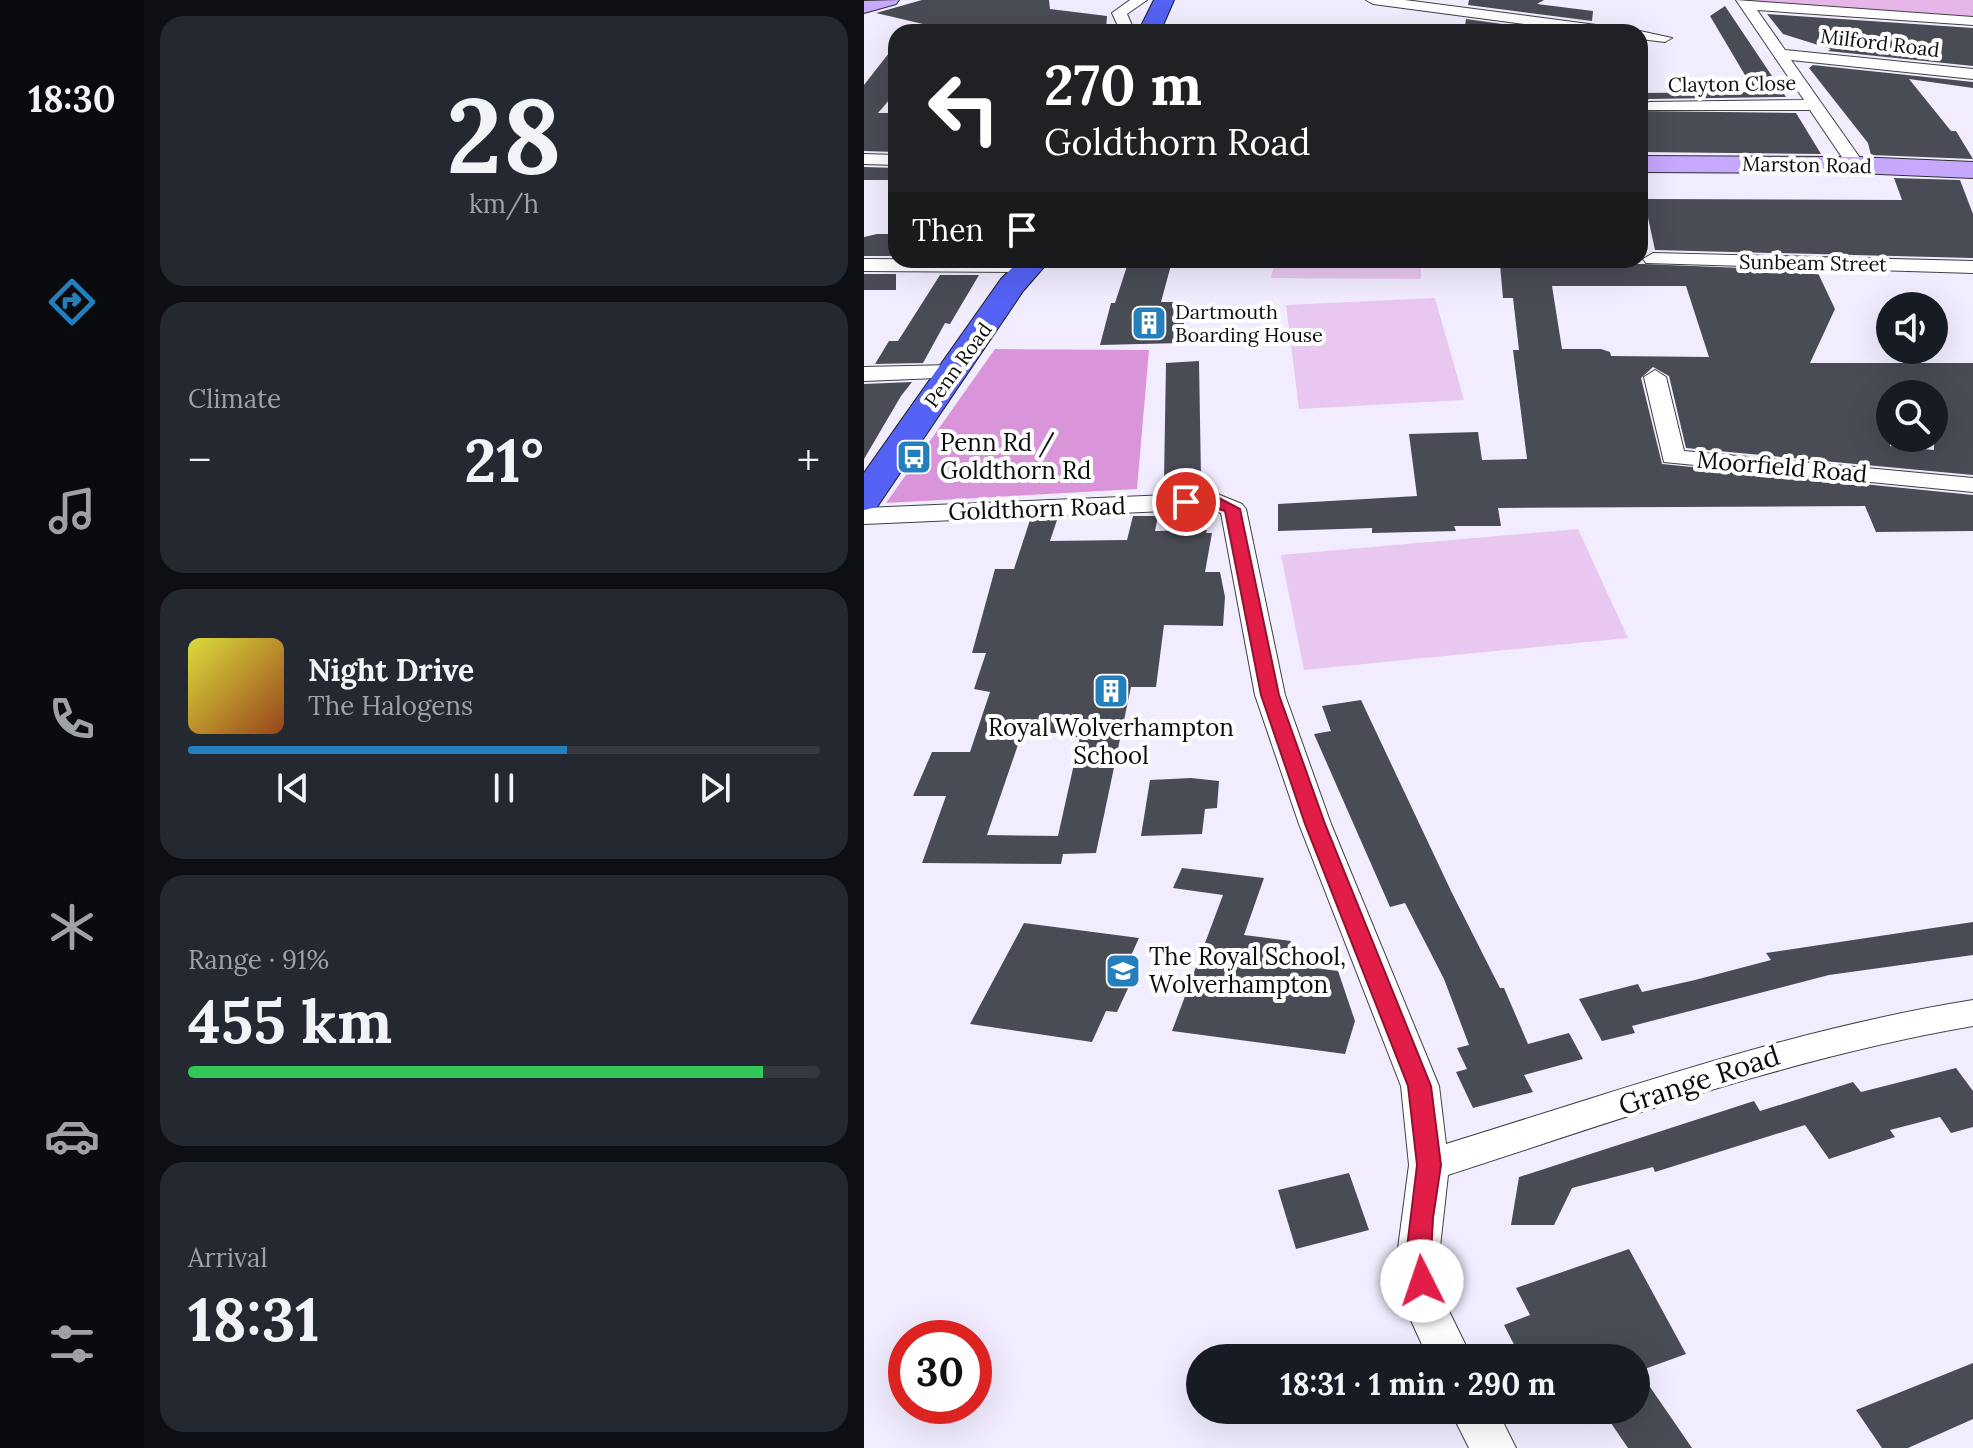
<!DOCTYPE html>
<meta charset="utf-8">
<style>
:root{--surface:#171b24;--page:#242831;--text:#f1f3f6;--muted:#9ea1a6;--line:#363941;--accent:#247fbd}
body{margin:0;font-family:Lora,serif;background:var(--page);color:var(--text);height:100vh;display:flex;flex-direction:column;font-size:30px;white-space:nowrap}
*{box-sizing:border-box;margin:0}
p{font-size:26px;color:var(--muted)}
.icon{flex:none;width:44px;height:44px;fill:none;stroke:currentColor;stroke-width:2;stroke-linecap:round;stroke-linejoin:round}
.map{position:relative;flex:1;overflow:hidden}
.panel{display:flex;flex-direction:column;gap:16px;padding:16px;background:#0d0f14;width:720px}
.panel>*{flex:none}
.top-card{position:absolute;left:24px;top:24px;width:760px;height:244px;border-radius:24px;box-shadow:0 8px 32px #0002;background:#202124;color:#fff;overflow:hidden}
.tools{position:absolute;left:1012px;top:292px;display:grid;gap:16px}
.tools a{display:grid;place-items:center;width:72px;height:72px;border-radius:50%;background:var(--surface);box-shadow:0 8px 32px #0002;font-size:40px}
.speed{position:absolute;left:24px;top:1320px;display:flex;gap:16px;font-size:40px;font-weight:700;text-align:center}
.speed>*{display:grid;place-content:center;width:104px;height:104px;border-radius:50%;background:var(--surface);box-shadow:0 8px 32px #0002;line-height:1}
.speed .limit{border:12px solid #d22;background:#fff;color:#111}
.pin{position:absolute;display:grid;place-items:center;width:68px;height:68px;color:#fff;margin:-34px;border:4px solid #fff;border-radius:50%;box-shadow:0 2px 8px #0007}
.me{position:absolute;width:88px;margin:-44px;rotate:356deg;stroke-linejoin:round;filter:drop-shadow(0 0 6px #0008)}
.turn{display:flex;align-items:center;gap:28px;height:168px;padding:0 24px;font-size:36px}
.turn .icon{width:104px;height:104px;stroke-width:2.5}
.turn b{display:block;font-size:56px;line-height:68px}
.then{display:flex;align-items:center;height:76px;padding:0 24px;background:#0003;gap:16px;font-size:30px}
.big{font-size:60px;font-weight:800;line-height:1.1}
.panel .widget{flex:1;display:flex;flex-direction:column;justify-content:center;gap:12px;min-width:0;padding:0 28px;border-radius:24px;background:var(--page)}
.panel .dial{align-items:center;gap:0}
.dial b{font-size:104px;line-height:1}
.song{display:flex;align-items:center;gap:24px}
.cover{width:96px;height:96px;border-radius:12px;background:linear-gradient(135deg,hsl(60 70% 55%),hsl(20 70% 35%))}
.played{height:8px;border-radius:4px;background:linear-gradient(90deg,var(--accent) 60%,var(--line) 60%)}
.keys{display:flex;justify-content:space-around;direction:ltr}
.heat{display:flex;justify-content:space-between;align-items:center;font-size:44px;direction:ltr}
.charge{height:12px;border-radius:6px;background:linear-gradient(90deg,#34c759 91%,var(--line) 0)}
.trip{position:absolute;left:322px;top:1344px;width:464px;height:80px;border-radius:40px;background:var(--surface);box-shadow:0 8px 32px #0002;font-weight:800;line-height:80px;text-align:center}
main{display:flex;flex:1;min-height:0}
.tabs{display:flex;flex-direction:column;width:144px;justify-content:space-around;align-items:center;background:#090b0e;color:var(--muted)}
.tabs .icon{width:56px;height:56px}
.tabs .on{color:var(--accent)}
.tabs b{font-size:36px;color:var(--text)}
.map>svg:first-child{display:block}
</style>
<main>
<nav class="tabs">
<b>18:30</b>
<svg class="icon on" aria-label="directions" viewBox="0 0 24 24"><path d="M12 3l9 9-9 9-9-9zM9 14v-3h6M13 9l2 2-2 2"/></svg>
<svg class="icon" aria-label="music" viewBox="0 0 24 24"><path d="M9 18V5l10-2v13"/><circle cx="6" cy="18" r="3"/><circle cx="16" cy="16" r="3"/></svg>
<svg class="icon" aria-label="phone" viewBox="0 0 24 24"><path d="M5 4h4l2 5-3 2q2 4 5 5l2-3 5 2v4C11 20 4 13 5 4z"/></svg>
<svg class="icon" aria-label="climate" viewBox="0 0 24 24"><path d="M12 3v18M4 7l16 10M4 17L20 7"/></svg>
<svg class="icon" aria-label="car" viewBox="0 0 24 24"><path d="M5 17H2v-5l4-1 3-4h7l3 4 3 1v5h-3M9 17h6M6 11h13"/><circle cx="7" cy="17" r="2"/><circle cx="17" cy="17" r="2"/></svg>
<svg class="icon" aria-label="filters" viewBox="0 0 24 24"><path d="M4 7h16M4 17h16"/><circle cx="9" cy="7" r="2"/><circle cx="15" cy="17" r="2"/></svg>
</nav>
<section class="panel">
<div class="widget dial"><b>28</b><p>km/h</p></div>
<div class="widget"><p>Climate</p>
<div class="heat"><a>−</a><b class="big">21°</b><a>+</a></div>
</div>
<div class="widget">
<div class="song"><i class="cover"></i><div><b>Night Drive</b><p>The Halogens</p></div></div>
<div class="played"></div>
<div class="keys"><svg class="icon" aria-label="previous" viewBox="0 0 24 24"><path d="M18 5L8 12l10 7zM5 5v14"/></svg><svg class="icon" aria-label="pause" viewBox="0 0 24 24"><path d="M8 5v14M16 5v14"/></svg><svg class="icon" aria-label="next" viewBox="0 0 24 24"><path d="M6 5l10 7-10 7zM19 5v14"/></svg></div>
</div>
<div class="widget"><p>Range · 91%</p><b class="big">455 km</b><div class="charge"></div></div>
<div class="widget"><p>Arrival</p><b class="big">18:31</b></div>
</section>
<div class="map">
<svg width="1109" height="1448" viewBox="0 0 1109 1448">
<rect width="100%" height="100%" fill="#f1edff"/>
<path fill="#e6b6e9" d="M889,0H1109V19L890,3Z"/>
<path fill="#da95da" d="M131,349L285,350L273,489L22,503Z"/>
<path fill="#e8c8f0" d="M411,260H557V279L407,278Z
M571,298L600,400L435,409L422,305Z
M714,529L764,638L440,670L417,555Z"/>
<path fill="#494b55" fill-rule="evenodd" d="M58,0H185L186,9L243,16L242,30L141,31L88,25L76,28L12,13Z
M605,0H680L673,4L729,11L728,21L604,5Z
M861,6L922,97L785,99L776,104V93L891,92L846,16Z
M903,14L1109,28V66L964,51L967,49L919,34Z
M602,19L698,32H600Z
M32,44V92L14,113H32V152L0,151V85Z
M949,65L1109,82V88L1045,79L1087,131H1092L1109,159L1007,155L1004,143L945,68Z
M776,111L932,113L957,154L776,152Z
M0,167L32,168V180H0Z
M1030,178L1096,180L1109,214V258L791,250L780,199L1038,200Z
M13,234H32V256H0V237Z
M265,260H303L301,265H307L297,302H318L316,317H321L317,343L236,345L247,303H251Z
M779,264L953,271L971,309L946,363H1109V475L822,448L805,376L789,367L777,378L798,464L1109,495V531L1012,532L1001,506L634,508L637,526H590L592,531L508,533V528L414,531V504L553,496L545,434L614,432L618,460L663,459L649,350H655L649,298H639L636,265ZM688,286H822L845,357L747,356L746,352L737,349H698ZM1026,394H1070V450L1026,446Z
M0,274H32V290H0Z
M76,275H115L86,324L81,323L59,363L11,364L25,341H34Z
M335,361L337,478L300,480L302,363Z
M48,382L37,396L0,459V384Z
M269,516H294L291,531L343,530L342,533H348L341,572H356L361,597L359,626L300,625L292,687H267L232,853L199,854L197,864L58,863L82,796H49L68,752H106L126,692L110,689L122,653H108L131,569H150L166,520H193L186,541L263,540ZM158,733H204L203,737H216L194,836L123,835Z
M497,700L588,893L636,988H640L664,1044L705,1033L719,1059L660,1075L669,1092L609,1108L592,1072L603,1069L593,1048L605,1045L580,979L541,903L526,907L450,734L467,731L458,706Z
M327,778L355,781L353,808L341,809L338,834L277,836L286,780Z
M318,868L400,878L380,935L427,941L419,964L474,971L491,1021L481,1054L308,1031L359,895L309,888Z
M1109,922V955L965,975L768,1026L771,1033L738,1041L715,999L774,984L778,992L831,980L907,960L902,953Z
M160,923L275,938L255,982L266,984L253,1012L242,1011L228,1042L106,1024Z
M1092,1068L1109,1091V1127L1087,1133L1076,1117L1026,1130L1031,1137L965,1159L941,1125L791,1172L789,1167L708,1188L690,1225H647L655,1177L890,1101L896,1111L989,1082L997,1092Z
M485,1173L505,1230L432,1249L414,1190Z
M765,1249L822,1354L775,1371L828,1448H764L738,1410H772V1358H657L640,1325L666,1315L652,1288Z
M1109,1363V1419L1044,1448H1018L992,1410Z"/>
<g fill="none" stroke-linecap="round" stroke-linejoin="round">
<defs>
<path id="street" d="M266,0H283L263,14L269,28L267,32H253L255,28L248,13Z
M502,0H541L755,28L762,32H721L509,4Z
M872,0L1109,17V25L893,10L921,50L1109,69V79L927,60L1001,165L992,170L986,169L946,110H779L777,107L785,102L940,100Z
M776,31L808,38L801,42L776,39V32H771Z
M0,154L32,155V165L0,164Z
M789,253L1109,261V273L782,263L779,259Z
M0,259L167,260L177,266L167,272L0,271Z
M89,365L100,372L97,377L0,381V367Z
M791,370L802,377L820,451L1109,478V492L800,462L780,377Z
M351,493L378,504L382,509L421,695L467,824L575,1086L582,1144C757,1090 928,1029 1109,1000V1026C928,1057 758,1119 584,1175L575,1256L583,1307L608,1358H564L541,1307L533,1256L545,1165L537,1086L435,824L391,695L357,513L347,509L0,524V508Z
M586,1410H633L652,1448H605Z"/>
<path id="secondary" d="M35,0L32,4L0,13V1Z
M776,156L992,157L1109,162V178L992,173L776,172Z"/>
<path id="highway" d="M290,0H310L296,32H274Z
M156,260H186L159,291L13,507L0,510V473L137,279Z"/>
</defs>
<use href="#street" stroke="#404040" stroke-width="2"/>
<use href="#secondary" stroke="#2f2f2f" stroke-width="2"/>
<use href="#highway" stroke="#1e1e1e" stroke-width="2"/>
<use href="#street" fill="#fff" fill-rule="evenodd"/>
<use href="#secondary" fill="#c6a8ff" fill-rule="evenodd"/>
<use href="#highway" fill="#5462f5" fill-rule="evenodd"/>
</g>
<path fill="#e11d48" stroke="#92132f" stroke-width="2" d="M351,496L376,509L415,695L461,824L567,1086L577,1165L569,1218L567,1256L571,1281L567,1289L558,1292L549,1289L542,1256L553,1165L544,1086L441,824L397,695L361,511C346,505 326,511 314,502L322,498Z"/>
<defs>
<symbol id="building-square" viewBox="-11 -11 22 22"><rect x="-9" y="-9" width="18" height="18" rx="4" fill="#247fbd" stroke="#fff"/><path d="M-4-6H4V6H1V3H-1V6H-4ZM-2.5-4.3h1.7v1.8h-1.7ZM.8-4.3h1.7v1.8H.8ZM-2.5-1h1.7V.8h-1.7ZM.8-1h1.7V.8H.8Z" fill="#fff"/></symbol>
<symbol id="bus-square" viewBox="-11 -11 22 22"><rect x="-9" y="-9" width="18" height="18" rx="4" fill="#247fbd" stroke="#fff"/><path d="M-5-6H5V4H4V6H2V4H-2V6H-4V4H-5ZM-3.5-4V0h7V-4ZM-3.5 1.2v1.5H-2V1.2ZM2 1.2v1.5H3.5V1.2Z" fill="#fff"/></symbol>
<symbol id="school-square" viewBox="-11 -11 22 22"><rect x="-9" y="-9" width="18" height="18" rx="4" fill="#247fbd" stroke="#fff"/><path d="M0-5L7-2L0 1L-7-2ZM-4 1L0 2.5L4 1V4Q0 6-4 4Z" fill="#fff"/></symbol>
</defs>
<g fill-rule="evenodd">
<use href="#building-square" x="265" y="303" width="40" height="40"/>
<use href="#bus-square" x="30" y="437" width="40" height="40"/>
<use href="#building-square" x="227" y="671" width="40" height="40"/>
<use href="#school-square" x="239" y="951" width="40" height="40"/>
</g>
<g text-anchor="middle" stroke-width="8" stroke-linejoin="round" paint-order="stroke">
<g font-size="20" fill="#0d0d0d" stroke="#fff">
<text transform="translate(1016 43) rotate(7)" y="7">Milford Road</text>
<text transform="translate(868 84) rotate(-1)" y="7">Clayton Close</text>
<text transform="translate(943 165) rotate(1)" y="7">Marston Road</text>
<text transform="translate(949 263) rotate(1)" y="7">Sunbeam Street</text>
<text transform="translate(94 365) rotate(-54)" y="7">Penn Road</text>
</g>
<g font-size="20" fill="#0d0d0d" stroke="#fff" text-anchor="start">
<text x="311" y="319">Dartmouth<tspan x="311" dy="23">Boarding House</tspan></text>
</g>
<g font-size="24" fill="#0d0d0d" stroke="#fff" text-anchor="start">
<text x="76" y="451">Penn Rd /<tspan x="76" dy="28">Goldthorn Rd</tspan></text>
<text x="247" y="736" text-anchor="middle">Royal Wolverhampton<tspan x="247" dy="28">School</tspan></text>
<text x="285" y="965">The Royal School,<tspan x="285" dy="28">Wolverhampton</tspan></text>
</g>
<g font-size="24" fill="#0d0d0d" stroke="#fff">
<text transform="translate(918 467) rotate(5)" y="8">Moorfield Road</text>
<text transform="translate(173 509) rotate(-2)" y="8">Goldthorn Road</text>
</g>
<g font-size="28" fill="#0d0d0d" stroke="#fff">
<text transform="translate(835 1080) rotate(-18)" y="10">Grange Road</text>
</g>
</g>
</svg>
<div class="tools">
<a><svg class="icon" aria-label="sound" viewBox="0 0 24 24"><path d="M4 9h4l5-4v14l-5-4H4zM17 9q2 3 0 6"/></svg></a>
<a><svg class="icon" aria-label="search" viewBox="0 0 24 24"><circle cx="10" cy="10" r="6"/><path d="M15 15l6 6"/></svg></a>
</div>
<div class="speed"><div class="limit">30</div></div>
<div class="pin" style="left:322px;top:502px;background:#d93025"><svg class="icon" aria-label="arrive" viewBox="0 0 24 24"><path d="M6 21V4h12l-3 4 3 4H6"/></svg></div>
<svg class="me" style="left:558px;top:1281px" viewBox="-20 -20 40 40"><circle r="19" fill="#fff"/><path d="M0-13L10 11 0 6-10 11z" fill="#e11d48"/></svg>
<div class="trip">18:31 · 1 min · 290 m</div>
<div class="top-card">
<div class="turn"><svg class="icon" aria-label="left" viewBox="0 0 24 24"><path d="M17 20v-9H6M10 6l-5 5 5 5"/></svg><div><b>270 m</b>Goldthorn Road</div></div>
<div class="then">Then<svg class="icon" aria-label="arrive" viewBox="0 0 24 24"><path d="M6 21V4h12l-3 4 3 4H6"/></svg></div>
</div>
</div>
</main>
